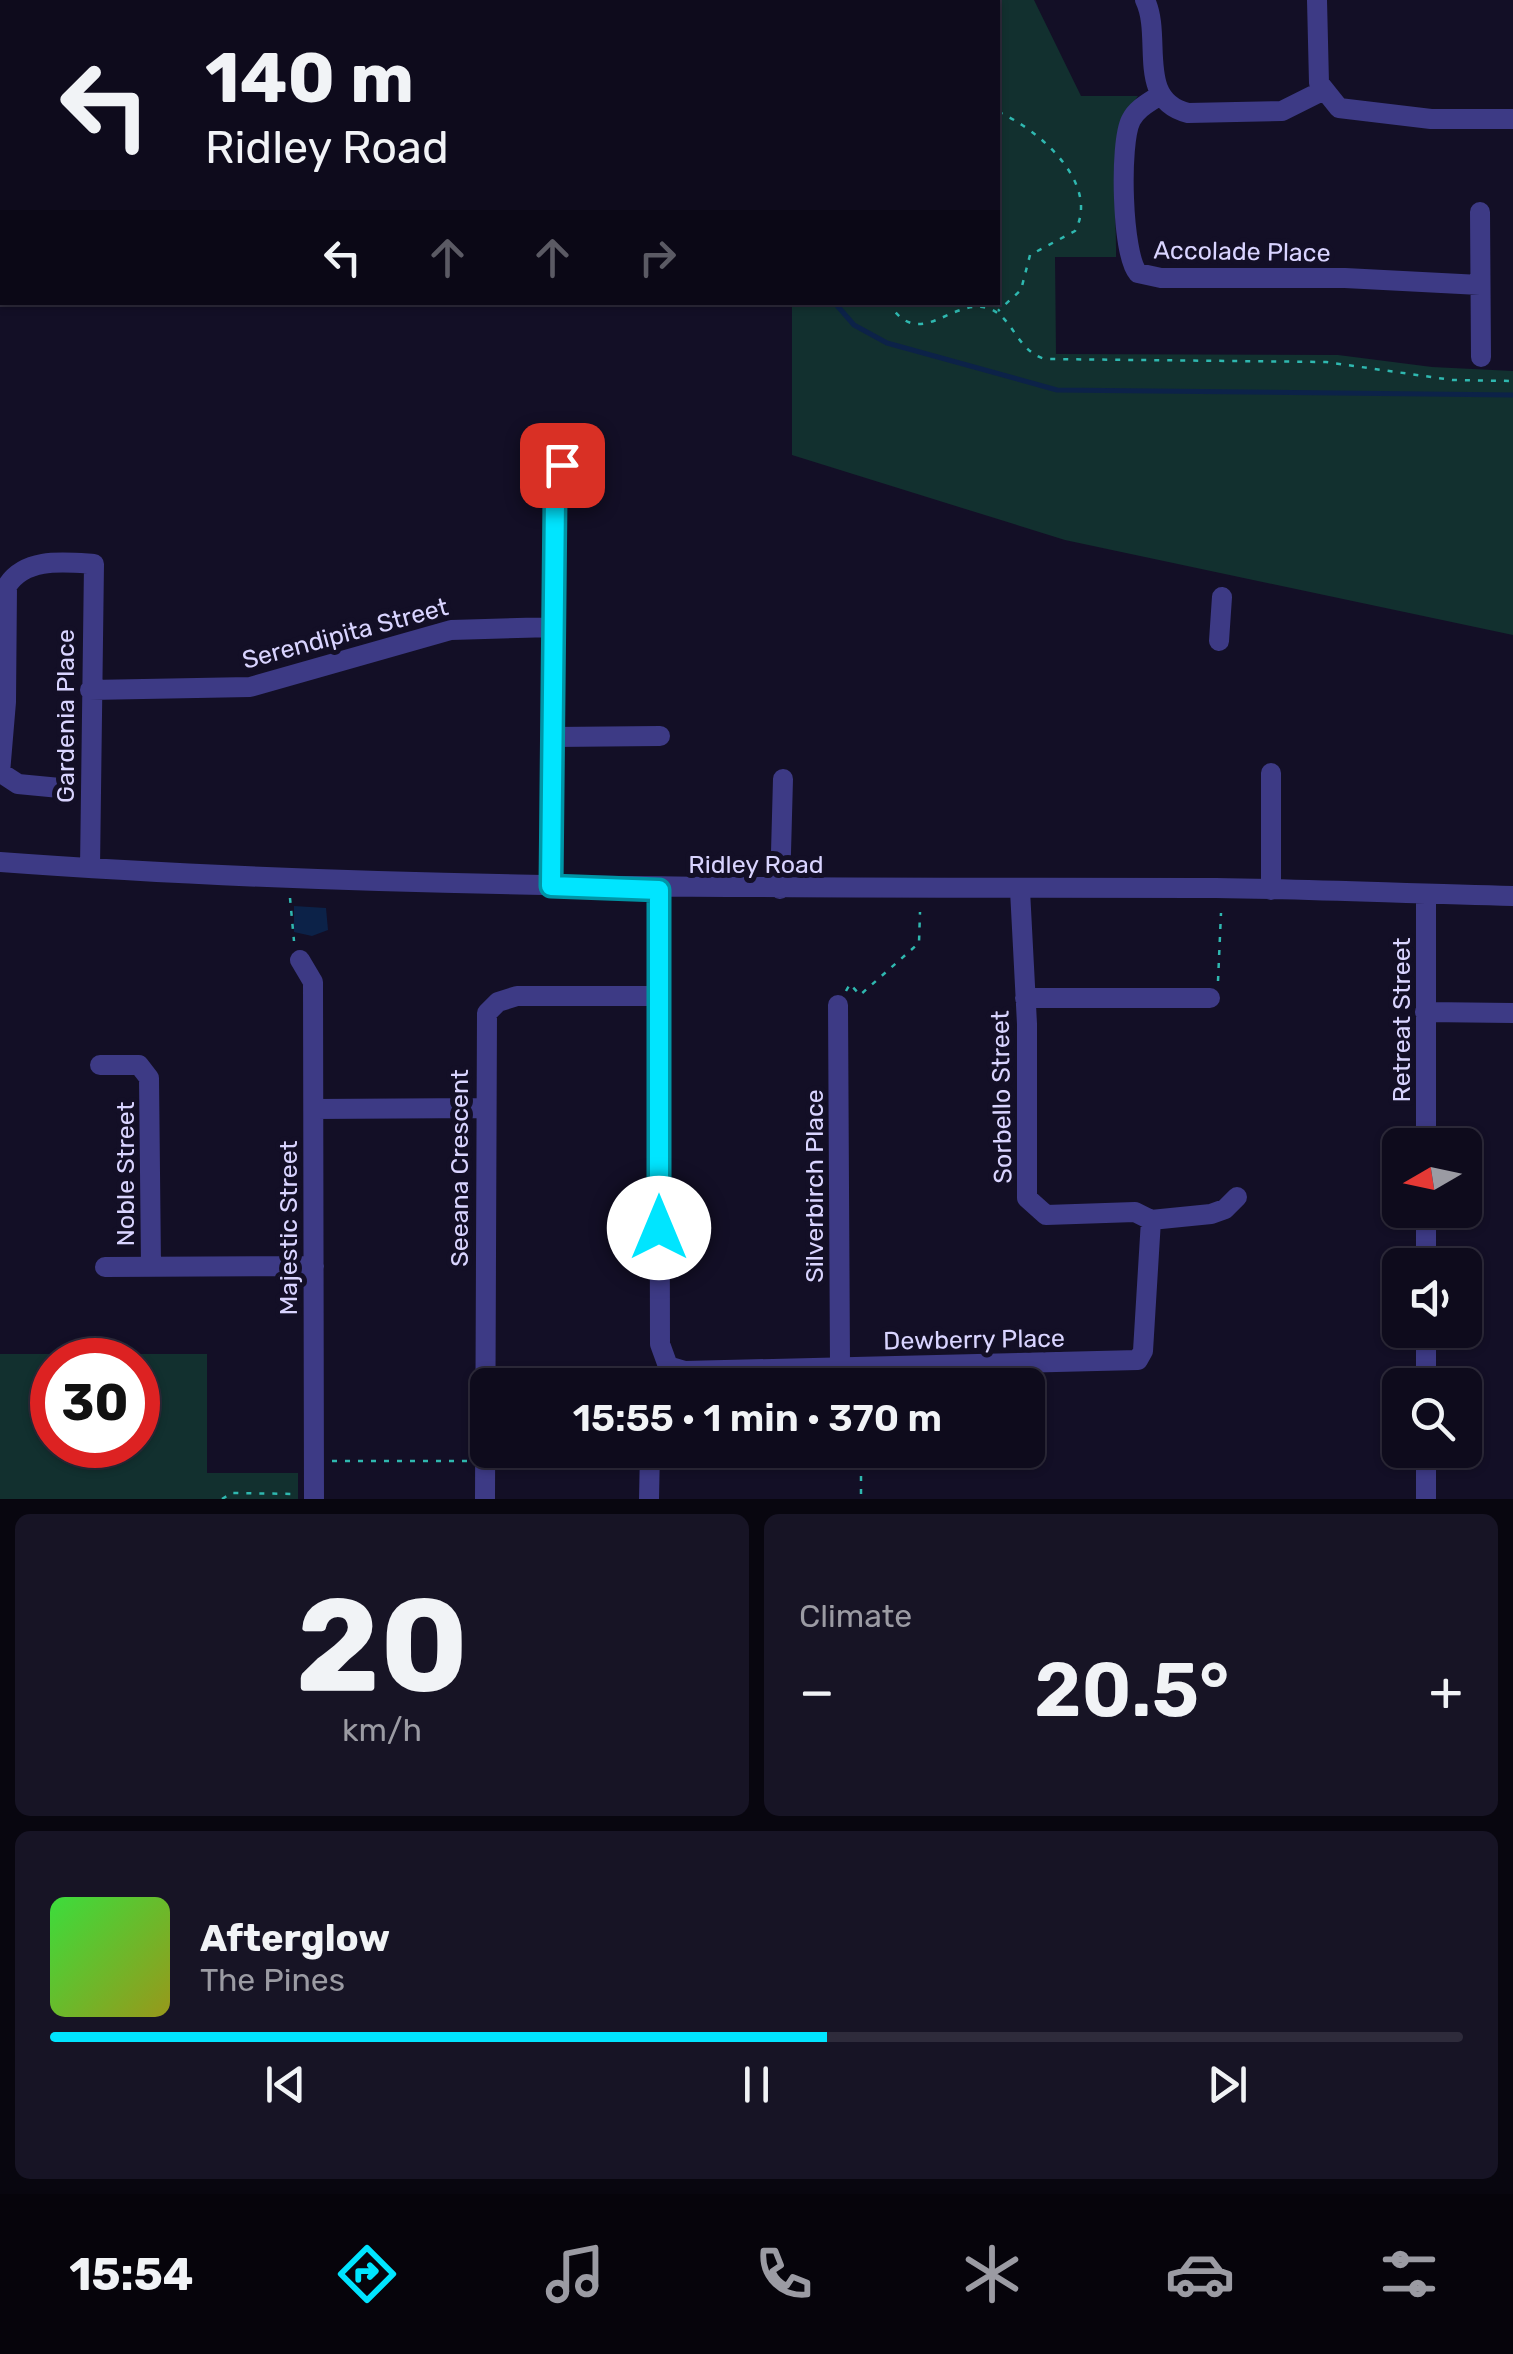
<!DOCTYPE html>
<meta charset="utf-8">
<style>
:root{--surface:#0e0b1c;--page:#171425;--text:#f1f3f6;--muted:#9b9ba3;--line:#2e2b3b;--accent:#00e5ff}
body{margin:0;font-family:Rubik,sans-serif;background:var(--page);color:var(--text);height:100vh;display:flex;flex-direction:column;font-size:38px;white-space:nowrap}
*{box-sizing:border-box;margin:0}
p{font-size:32px;color:var(--muted)}
.icon{flex:none;width:55px;height:55px;fill:none;stroke:currentColor;stroke-width:2;stroke-linecap:round;stroke-linejoin:round}
.map{position:relative;height:1499px;overflow:hidden}
.drawer{display:flex;flex-direction:column;gap:15px;padding:15px;background:#08060f;flex:1}
.drawer>*{flex:none}
.hud{position:absolute;left:0px;top:0px;width:1000px;height:305px;box-shadow:0 2px 8px #0004,0 0 0 2px var(--line);background:#0e0b1c;color:var(--text);overflow:hidden}
.needle{width:65px;rotate:261deg}
.fabs{position:absolute;left:1382px;top:1128px;display:grid;gap:20px}
.fabs a{display:grid;place-items:center;width:100px;height:100px;border-radius:15px;background:var(--surface);box-shadow:0 2px 8px #0004,0 0 0 2px var(--line);font-size:50px}
.speed{position:absolute;left:30px;top:1338px;display:flex;gap:20px;font-size:50px;font-weight:700;text-align:center}
.speed>*{display:grid;place-content:center;width:130px;height:130px;border-radius:50%;background:var(--surface);box-shadow:0 2px 8px #0004,0 0 0 2px var(--line);line-height:1}
.speed .limit{border:15px solid #d22;background:#fff;color:#111}
.pin{position:absolute;display:grid;place-items:center;width:85px;height:85px;color:#fff;margin:-42px;border-radius:20px;box-shadow:0 5px 15px #0006}
.me{position:absolute;width:110px;margin:-55px;rotate:0deg;stroke-linejoin:round;filter:drop-shadow(0 0 8px #0008)}
.turn{display:flex;align-items:center;gap:35px;height:210px;padding:0 40px;font-size:45px}
.turn .icon{width:130px;height:130px;stroke-width:2.5}
.turn b{display:block;font-size:70px;line-height:85px}
.lanes{display:flex;align-items:center;height:95px;padding:0 40px;background:#0003;justify-content:center;gap:50px;direction:ltr}
.lanes .off{opacity:.35}
.big{font-size:75px;font-weight:600;line-height:1.1}
.drawer .card{flex:1;display:flex;flex-direction:column;justify-content:center;gap:15px;min-width:0;padding:0 35px;border-radius:15px;background:var(--page)}
.drawer .dial{align-items:center;gap:0}
.dial b{font-size:130px;line-height:1}
.song{display:flex;align-items:center;gap:30px}
.cover{width:120px;height:120px;border-radius:15px;background:linear-gradient(135deg,hsl(120 70% 55%),hsl(60 70% 35%))}
.played{height:10px;border-radius:5px;background:linear-gradient(90deg,var(--accent) 55%,var(--line) 55%)}
.keys{display:flex;justify-content:space-around;direction:ltr}
.heat{display:flex;justify-content:space-between;align-items:center;font-size:55px;direction:ltr}
.drawer .tiles{flex:1;display:grid;gap:15px;grid-template-columns:1fr 1fr}
.card:last-child{grid-column:span 2}
.trip{position:absolute;left:470px;top:1368px;width:575px;height:100px;border-radius:15px;background:var(--surface);box-shadow:0 2px 8px #0004,0 0 0 2px var(--line);font-weight:600;line-height:100px;text-align:center}
.tab-bar{display:flex;height:160px;justify-content:space-around;align-items:center;background:#06040b;color:var(--muted)}
.tab-bar .icon{width:70px;height:70px}
.tab-bar .current{color:var(--accent)}
.tab-bar b{font-size:45px;color:var(--text)}
.map>svg:first-child{display:block}
</style>
<div class="map">
<svg width="1513" height="1499" viewBox="0 0 1513 1499">
<rect width="100%" height="100%" fill="#130f26"/>
<path fill="#12302f" fill-rule="evenodd" d="M988,0H1034L1081,96H1138C1105,137 1117,206 1116,257H1055L1056,354L1338,355L1432,367L1513,371V635L1065,540L792,455V303L998,302V2H982Z
M0,1354H207V1473H298V1499H0ZM138,1360V1445H52V1360Z"/>
<path fill="#0c2248" d="M294,906L326,908L328,930L312,936L294,932Z"/>
<g fill="none" stroke-linecap="round" stroke-linejoin="round">
<path stroke="#0c2248" stroke-width="5" d="M813,0V2
M834,302L854,325L887,343L1057,390L1513,395"/>
<path stroke="#2fb8b0" stroke-width="2.5" stroke-dasharray="5 8" stroke-linecap="butt" d="M998,112C1037,128 1101,183 1075,231L1030,255L1021,290L998,311
M888,302C919,353 950,298 987,308C1013,315 1016,351 1045,359L1326,362L1452,380L1513,381
M290,898L294,941
M1218,981L1221,913
M846,991L850,984L860,995L919,943L920,912
M861,1450V1499
M332,1461H469
M222,1499L232,1493L298,1494"/>
<path stroke="#3d3a85" stroke-width="20" d="M1145,0C1163,37 1135,100 1188,113L1282,111L1322,91
M1317,0L1319,83L1339,108L1431,119H1513
M1160,95C1150,102 1137,108 1131,120C1119,143 1122,255 1138,273L1161,278H1345L1480,285
M1480,212L1481,357
M1219,641L1222,597
M90,690L250,687L451,630L554,627
M554,737L660,736
M0,773L6,702L7,586C25,557 64,562 94,564L90,868
M1,773L18,784L60,788
M0,862C405,892 810,887 1216,888C1315,889 1414,894 1513,896
M551,886L555,498L562,465
M780,889L783,779
M1020,890L1027,1024V1198L1046,1215L1135,1212L1151,1220L1211,1214L1225,1209L1237,1197
M1271,890V773
M1426,894V1145
M300,960L313,982L314,1499
M1025,998H1210
M838,1005L840,1366
M1425,1012L1513,1013
M100,1065H139L149,1078L151,1266
M314,1109L484,1108
M1426,1210V1265
M105,1267L314,1266
M1426,1330V1385
M668,1366L685,1371L1138,1360L1143,1351L1151,1220
M657,1385L668,1366L660,1344L659,890
M1426,1450V1499
M485,1499L487,1013L498,1002L517,996H658
M649,1499L650,1450"/>
<path stroke="#c25bff" stroke-width="25" d="M0,243L2,242"/>
<path stroke="#ff4fa3" stroke-width="30" d="M409,2L415,0
M494,2L499,0
M0,150H2
M0,190L2,189"/>
</g>
<g fill="none" stroke-linecap="round" stroke-linejoin="round">
<defs>
<path id="route" d="M562,465L555,498L551,886L659,890V1228"/>
</defs>
<use href="#route" stroke="#0095a6" stroke-width="25"/>
<use href="#route" stroke="#00e5ff" stroke-width="18"/>
</g>
<g text-anchor="middle" stroke-width="10" stroke-linejoin="round" paint-order="stroke">
<g font-size="25" fill="#d9d4ff" stroke="#130f26">
<text transform="translate(1242 251) rotate(1)" y="9">Accolade Place</text>
<text transform="translate(345 633) rotate(-15)" y="9">Serendipita Street</text>
<text transform="translate(65 716) rotate(-90)" y="9">Gardenia Place</text>
<text x="756" y="873">Ridley Road</text>
<text transform="translate(1401 1020) rotate(-90)" y="9">Retreat Street</text>
<text transform="translate(1001 1097) rotate(-91)" y="9">Sorbello Street</text>
<text transform="translate(459 1168) rotate(-90)" y="9">Seeana Crescent</text>
<text transform="translate(125 1174) rotate(-90)" y="9">Noble Street</text>
<text transform="translate(814 1186) rotate(-90)" y="9">Silverbirch Place</text>
<text transform="translate(288 1228) rotate(-90)" y="9">Majestic Street</text>
<text transform="translate(974 1339) rotate(-1)" y="9">Dewberry Place</text>
</g>
</g>
</svg>
<div class="fabs">
<a><svg class="needle" viewBox="-14 -14 28 28"><path d="M0-13l5 13h-10z" fill="#e53935"/><path d="M0 13l5-13h-10z" fill="#9b9ba3"/></svg></a>
<a><svg class="icon" aria-label="sound" viewBox="0 0 24 24"><path d="M4 9h4l5-4v14l-5-4H4zM17 9q2 3 0 6"/></svg></a>
<a><svg class="icon" aria-label="search" viewBox="0 0 24 24"><circle cx="10" cy="10" r="6"/><path d="M15 15l6 6"/></svg></a>
</div>
<div class="speed"><div class="limit">30</div></div>
<div class="pin" style="left:562px;top:465px;background:#d93025"><svg class="icon" aria-label="arrive" viewBox="0 0 24 24"><path d="M6 21V4h12l-3 4 3 4H6"/></svg></div>
<svg class="me" style="left:659px;top:1228px" viewBox="-20 -20 40 40"><circle r="19" fill="#fff"/><path d="M0-13L10 11 0 6-10 11z" fill="#00e5ff"/></svg>
<div class="trip">15:55 · 1 min · 370 m</div>
<div class="hud">
<div class="turn"><svg class="icon" aria-label="left" viewBox="0 0 24 24"><path d="M17 20v-9H6M10 6l-5 5 5 5"/></svg><div><b>140 m</b>Ridley Road</div></div>
<div class="lanes"><svg class="icon" aria-label="left" viewBox="0 0 24 24"><path d="M17 20v-9H6M10 6l-5 5 5 5"/></svg><svg class="icon off" aria-label="ahead" viewBox="0 0 24 24"><path d="M12 20V5M6 11l6-6 6 6"/></svg><svg class="icon off" aria-label="ahead" viewBox="0 0 24 24"><path d="M12 20V5M6 11l6-6 6 6"/></svg><svg class="icon off" aria-label="right" viewBox="0 0 24 24"><path d="M7 20v-9h11M14 6l5 5-5 5"/></svg></div>
</div>
</div>
<section class="drawer">
<div class="tiles">
<div class="card dial"><b>20</b><p>km/h</p></div>
<div class="card"><p>Climate</p>
<div class="heat"><a>−</a><b class="big">20.5°</b><a>+</a></div>
</div>
<div class="card">
<div class="song"><i class="cover"></i><div><b>Afterglow</b><p>The Pines</p></div></div>
<div class="played"></div>
<div class="keys"><svg class="icon" aria-label="previous" viewBox="0 0 24 24"><path d="M18 5L8 12l10 7zM5 5v14"/></svg><svg class="icon" aria-label="pause" viewBox="0 0 24 24"><path d="M8 5v14M16 5v14"/></svg><svg class="icon" aria-label="next" viewBox="0 0 24 24"><path d="M6 5l10 7-10 7zM19 5v14"/></svg></div>
</div>
</div>
</section>
<nav class="tab-bar">
<b>15:54</b>
<svg class="icon current" aria-label="directions" viewBox="0 0 24 24"><path d="M12 3l9 9-9 9-9-9zM9 14v-3h6M13 9l2 2-2 2"/></svg>
<svg class="icon" aria-label="music" viewBox="0 0 24 24"><path d="M9 18V5l10-2v13"/><circle cx="6" cy="18" r="3"/><circle cx="16" cy="16" r="3"/></svg>
<svg class="icon" aria-label="phone" viewBox="0 0 24 24"><path d="M5 4h4l2 5-3 2q2 4 5 5l2-3 5 2v4C11 20 4 13 5 4z"/></svg>
<svg class="icon" aria-label="climate" viewBox="0 0 24 24"><path d="M12 3v18M4 7l16 10M4 17L20 7"/></svg>
<svg class="icon" aria-label="car" viewBox="0 0 24 24"><path d="M5 17H2v-5l4-1 3-4h7l3 4 3 1v5h-3M9 17h6M6 11h13"/><circle cx="7" cy="17" r="2"/><circle cx="17" cy="17" r="2"/></svg>
<svg class="icon" aria-label="filters" viewBox="0 0 24 24"><path d="M4 7h16M4 17h16"/><circle cx="9" cy="7" r="2"/><circle cx="15" cy="17" r="2"/></svg>
</nav>
